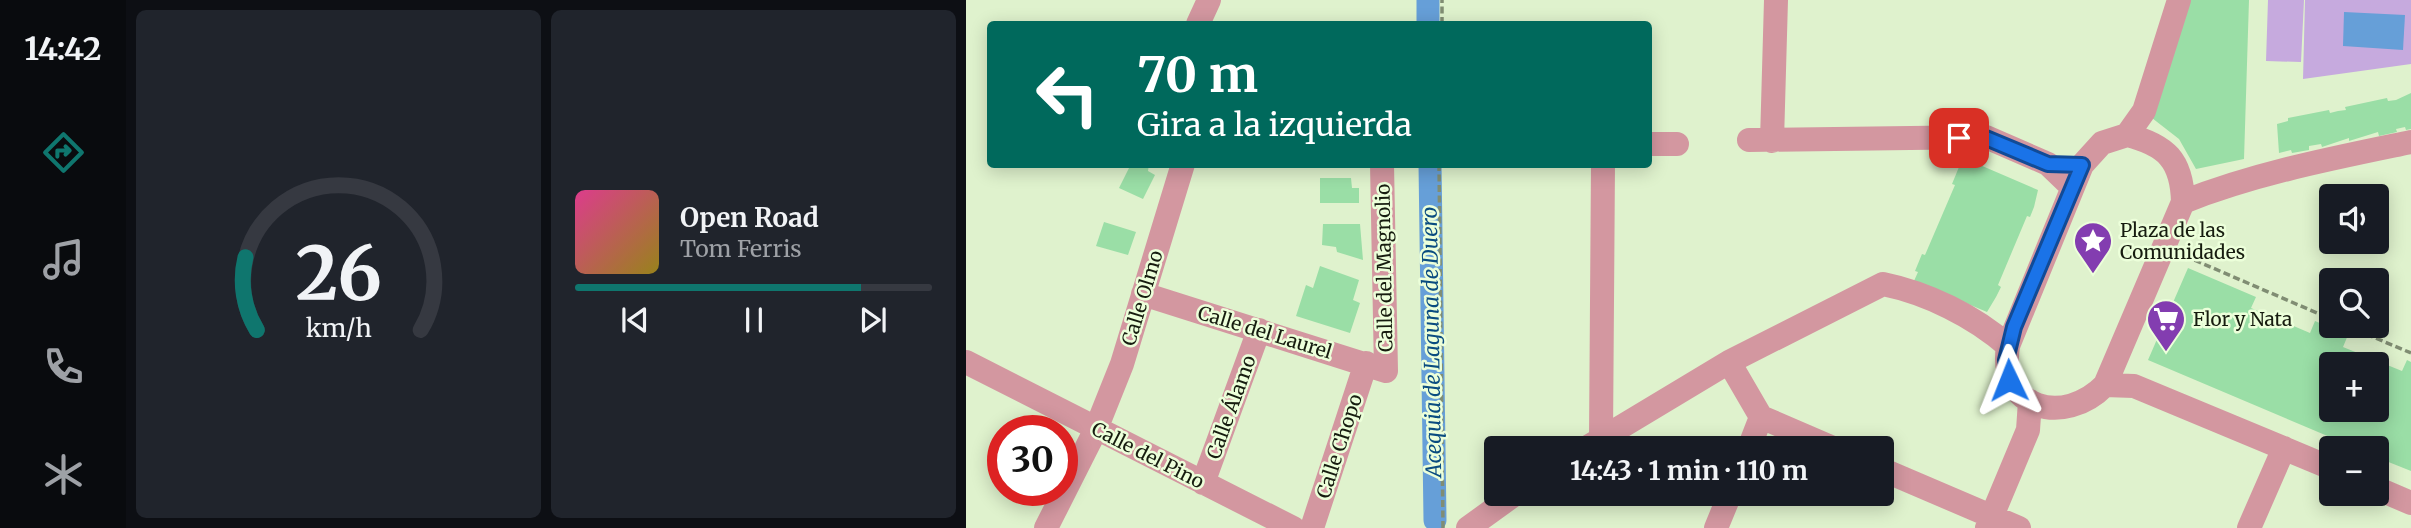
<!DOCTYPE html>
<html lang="es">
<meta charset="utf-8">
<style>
:root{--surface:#171b24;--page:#20242c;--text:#f1f3f6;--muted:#9ea1a6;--line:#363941;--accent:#0f766e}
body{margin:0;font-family:Merriweather,serif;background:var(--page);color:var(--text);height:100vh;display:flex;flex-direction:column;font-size:26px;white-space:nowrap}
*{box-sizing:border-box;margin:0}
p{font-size:23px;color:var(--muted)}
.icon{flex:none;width:38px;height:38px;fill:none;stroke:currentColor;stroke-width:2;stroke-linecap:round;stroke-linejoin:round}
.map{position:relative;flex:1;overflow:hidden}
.sheet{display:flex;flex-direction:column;gap:10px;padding:10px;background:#0d0f14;width:840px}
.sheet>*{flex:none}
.guide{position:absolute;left:21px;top:21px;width:665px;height:147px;border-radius:7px;box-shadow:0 4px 18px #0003;background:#00695c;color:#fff;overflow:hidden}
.controls{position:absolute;left:1353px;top:184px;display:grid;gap:14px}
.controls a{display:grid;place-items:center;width:70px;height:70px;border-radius:7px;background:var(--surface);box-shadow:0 4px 18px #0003;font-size:35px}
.speed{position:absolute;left:21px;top:415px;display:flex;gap:14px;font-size:35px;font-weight:700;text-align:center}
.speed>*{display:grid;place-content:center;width:91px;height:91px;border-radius:50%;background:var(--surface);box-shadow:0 4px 18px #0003;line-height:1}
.speed .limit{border:10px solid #d22;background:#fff;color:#111}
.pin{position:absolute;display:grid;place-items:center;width:60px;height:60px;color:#fff;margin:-30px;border-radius:14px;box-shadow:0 4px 10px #0006}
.me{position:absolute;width:77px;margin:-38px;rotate:358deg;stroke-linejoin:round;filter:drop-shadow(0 0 5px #0008)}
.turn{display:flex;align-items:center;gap:24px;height:147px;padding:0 35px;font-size:32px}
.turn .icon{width:91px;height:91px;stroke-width:2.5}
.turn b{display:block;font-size:49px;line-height:60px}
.sheet .card{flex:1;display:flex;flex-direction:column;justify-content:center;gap:10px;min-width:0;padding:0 24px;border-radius:10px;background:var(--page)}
.sheet .dial{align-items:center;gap:0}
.dial svg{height:182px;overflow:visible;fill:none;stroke:var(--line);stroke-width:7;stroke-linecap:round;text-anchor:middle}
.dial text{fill:var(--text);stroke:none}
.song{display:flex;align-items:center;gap:21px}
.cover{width:84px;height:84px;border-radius:10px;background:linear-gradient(135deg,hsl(330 70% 55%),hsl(50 70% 35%))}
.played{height:7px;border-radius:4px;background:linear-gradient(90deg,var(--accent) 80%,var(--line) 80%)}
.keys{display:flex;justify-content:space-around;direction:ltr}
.sheet .tiles{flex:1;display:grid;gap:10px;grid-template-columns:repeat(2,1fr)}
.trip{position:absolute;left:518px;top:436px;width:410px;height:70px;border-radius:7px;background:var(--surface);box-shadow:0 4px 18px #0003;font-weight:700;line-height:70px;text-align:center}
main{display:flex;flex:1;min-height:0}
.tabs{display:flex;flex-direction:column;width:126px;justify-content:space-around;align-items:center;background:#090b0e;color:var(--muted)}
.tabs .icon{width:49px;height:49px}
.tabs .current{color:var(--accent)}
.tabs b{font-size:32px;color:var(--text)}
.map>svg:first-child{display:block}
</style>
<main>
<nav class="tabs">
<b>14:42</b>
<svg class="icon current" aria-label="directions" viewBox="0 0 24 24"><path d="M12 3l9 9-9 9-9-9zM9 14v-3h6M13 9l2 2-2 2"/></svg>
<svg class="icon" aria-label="music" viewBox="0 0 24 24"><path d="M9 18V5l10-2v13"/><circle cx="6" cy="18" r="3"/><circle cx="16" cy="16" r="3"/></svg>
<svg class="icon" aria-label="phone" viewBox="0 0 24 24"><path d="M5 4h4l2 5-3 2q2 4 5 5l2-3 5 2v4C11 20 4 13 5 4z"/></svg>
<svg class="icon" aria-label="climate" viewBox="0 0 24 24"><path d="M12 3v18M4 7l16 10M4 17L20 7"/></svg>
</nav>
<section class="sheet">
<div class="tiles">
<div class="card dial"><svg viewBox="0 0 100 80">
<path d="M14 69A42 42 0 1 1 86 69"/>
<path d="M14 69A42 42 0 0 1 9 37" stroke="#0f766e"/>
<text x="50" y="56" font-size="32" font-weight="700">26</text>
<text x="50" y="72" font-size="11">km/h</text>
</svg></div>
<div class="card">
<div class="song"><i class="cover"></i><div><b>Open Road</b><p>Tom Ferris</p></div></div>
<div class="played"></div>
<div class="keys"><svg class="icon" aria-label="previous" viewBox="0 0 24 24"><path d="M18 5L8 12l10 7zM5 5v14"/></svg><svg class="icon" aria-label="pause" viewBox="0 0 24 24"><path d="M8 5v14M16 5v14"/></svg><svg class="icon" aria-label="next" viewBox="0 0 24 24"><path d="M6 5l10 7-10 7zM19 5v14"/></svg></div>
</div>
</div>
</section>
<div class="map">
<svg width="1445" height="528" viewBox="0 0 1445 528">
<rect width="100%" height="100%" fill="#dff2cd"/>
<path fill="#c6aade" d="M1302,0H1338L1335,62L1300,61Z
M1339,0H1445V64L1337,79Z"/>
<path fill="#669fd8" d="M1378,12L1439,15L1437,50L1377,46Z"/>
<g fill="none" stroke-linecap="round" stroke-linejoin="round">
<path stroke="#669fd8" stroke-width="23" d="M462,0V24
M464,164L469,520"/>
</g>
<path fill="#9adea6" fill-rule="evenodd" d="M1223,0H1283L1278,159L1230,169L1213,139L1186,118Z
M1445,93V129L1440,130L1439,127L1430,129L1431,132L1413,136L1412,132L1383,141V138L1356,147L1355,144L1343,146V150L1326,153L1325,150L1313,153L1311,124L1322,121V118L1363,110L1364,113L1372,111L1380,110L1379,107L1421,98L1422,101L1430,100Z
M1000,159L1072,190L1068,207L1064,217L1061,216L1032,285L1035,287L1030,297L1021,312L948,281L952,272L949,271L956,254L959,255L989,185L986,184L993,167L996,168Z
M165,164H183L182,171L189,175L177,199L153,188Z
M354,178H385L386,188H393V203H354Z
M138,222L170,232L162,255L130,246Z
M357,224H394L397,260L371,252L370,247L356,245Z
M354,266L393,280L387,300L394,303L384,333L330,316L340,285L347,288Z
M1222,268L1290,297L1285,308L1344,333L1349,321L1382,335L1377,347L1436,371L1441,360L1445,362V471L1410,457V448H1390L1182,360ZM1365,364H1410V410H1365Z"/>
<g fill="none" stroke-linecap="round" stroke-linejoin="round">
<path stroke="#808d73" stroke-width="3.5" stroke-dasharray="7 3.5" stroke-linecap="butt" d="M476,24V0
M473,164L477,528
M1219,256L1365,319
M1381,326L1445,353"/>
<path stroke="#d397a0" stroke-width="24" d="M232,24L243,0
M1161,135C1200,145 1216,160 1217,202L1139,385C1098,427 1032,409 1042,346L1116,165L1136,143Z
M1161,135L1178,111L1213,0
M783,140L1020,137L1082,164L1106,187
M806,141L810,0
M682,144H711
M1217,202C1290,173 1368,158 1445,142
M177,294L420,371L416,164
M0,362L327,528
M763,362L795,417L867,448
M1139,385L1168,386L1365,468
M635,439L637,164
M620,448L763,362L917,284C961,293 1008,316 1042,346
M783,448L795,417
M915,469L1053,528
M237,483L293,330
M1410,488L1445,503
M80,528L130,429L156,364L217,164
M346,528L400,363
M502,528L549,494
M750,528L764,494
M1021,528L1062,430L1064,401
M1283,528L1318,448"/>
</g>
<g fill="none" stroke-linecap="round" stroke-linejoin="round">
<defs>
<path id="route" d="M993,138H1020L1082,164L1116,165L1048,327L1040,360L1043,380"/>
</defs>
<use href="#route" stroke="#114b97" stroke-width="18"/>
<use href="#route" stroke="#1a73e8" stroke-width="12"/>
</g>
<defs>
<symbol id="sight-pin" viewBox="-11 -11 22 30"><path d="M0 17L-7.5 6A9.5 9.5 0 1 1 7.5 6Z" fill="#833db0" stroke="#ecffda"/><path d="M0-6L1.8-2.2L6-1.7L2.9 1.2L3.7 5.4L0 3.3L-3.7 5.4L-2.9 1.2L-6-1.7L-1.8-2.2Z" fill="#fff"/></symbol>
<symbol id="supermarket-pin" viewBox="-11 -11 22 30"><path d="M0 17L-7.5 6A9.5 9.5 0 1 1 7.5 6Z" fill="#833db0" stroke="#ecffda"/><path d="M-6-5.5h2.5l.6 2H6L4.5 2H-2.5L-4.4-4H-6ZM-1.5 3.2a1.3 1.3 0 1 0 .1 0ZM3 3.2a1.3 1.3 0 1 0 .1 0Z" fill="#fff"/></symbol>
</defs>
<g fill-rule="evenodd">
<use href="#sight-pin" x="1105" y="219" width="44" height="60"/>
<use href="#supermarket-pin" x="1178" y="297" width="44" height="60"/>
</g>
<g text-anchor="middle" stroke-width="5" stroke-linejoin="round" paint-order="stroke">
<g font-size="19" fill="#161c0f" stroke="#ecffda" text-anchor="start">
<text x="1154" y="237">Plaza de las<tspan x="1154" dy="22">Comunidades</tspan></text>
<text x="1227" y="326">Flor y Nata</text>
</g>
<g font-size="19" fill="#161c0f" stroke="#ecffda">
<text transform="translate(418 268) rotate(-91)" y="7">Calle del Magnolio</text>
<text transform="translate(176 298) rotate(-73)" y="7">Calle Olmo</text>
<text transform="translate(299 332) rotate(17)" y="7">Calle del Laurel</text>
<text transform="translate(265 407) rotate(-70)" y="7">Calle Álamo</text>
<text transform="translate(373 446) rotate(-72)" y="7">Calle Chopo</text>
<text transform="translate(182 455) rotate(27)" y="7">Calle del Pino</text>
</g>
<g font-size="21" font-style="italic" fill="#0a4c80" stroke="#ecffda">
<text transform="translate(466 342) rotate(-91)" y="7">Acequia de Laguna de Duero</text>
</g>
</g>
</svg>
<div class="controls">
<a><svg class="icon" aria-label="sound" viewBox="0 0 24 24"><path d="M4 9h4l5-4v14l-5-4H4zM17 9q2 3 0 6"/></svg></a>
<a><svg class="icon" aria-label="search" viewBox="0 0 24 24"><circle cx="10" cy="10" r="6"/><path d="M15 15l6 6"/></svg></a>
<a>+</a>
<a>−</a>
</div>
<div class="speed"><div class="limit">30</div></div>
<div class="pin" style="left:993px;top:138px;background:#d93025"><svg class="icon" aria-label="arrive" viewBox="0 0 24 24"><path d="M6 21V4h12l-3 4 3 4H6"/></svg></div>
<svg class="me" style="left:1043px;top:380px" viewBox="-20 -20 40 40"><path d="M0-17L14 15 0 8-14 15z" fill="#1a73e8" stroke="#fff" stroke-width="4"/></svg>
<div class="trip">14:43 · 1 min · 110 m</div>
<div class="guide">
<div class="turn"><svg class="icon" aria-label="left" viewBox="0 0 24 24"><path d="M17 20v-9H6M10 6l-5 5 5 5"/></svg><div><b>70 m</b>Gira a la izquierda</div></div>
</div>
</div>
</main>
